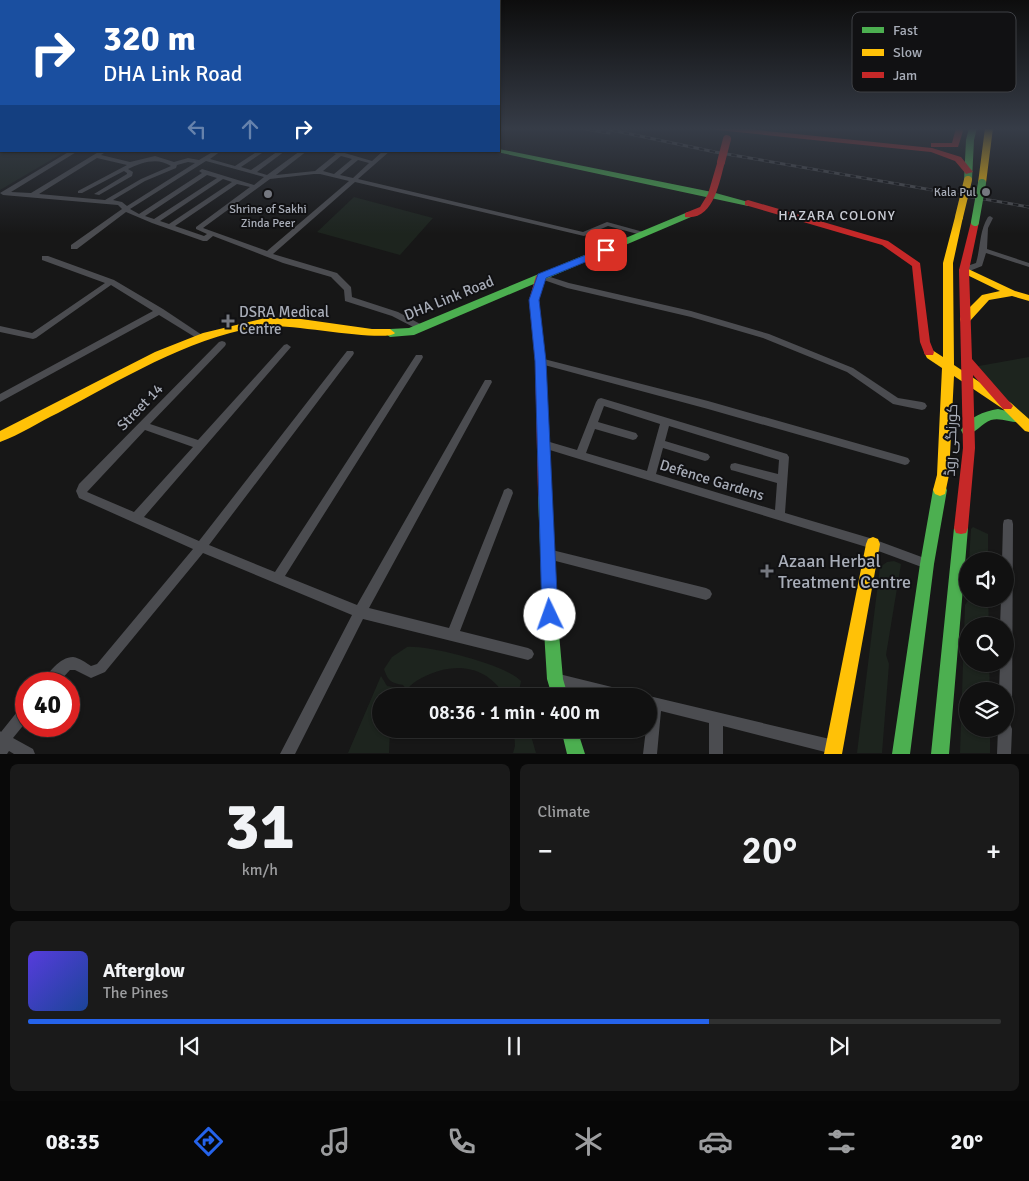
<!DOCTYPE html>
<meta charset="utf-8">
<style>
:root{--surface:#111;--page:#1a1a1a;--text:#f1f3f6;--muted:#9c9d9f;--line:#303131;--accent:#2563eb}
body{margin:0;font-family:Signika,Cairo,sans-serif;background:var(--page);color:var(--text);height:100vh;display:flex;flex-direction:column;font-size:19px;white-space:nowrap}
*{box-sizing:border-box;margin:0}
p{font-size:16px;color:var(--muted)}
.icon{flex:none;width:28px;height:28px;fill:none;stroke:currentColor;stroke-width:2;stroke-linecap:round;stroke-linejoin:round}
.map{position:relative;height:754px;overflow:hidden}
.panel{display:flex;flex-direction:column;gap:10px;padding:10px;background:#090909;flex:1}
.panel>*{flex:none}
.banner{position:absolute;left:0px;top:0px;width:500px;height:152px;box-shadow:0 1px 4px #0004,0 0 0 1px var(--line);background:#1a4fa0;color:#fff;overflow:hidden}
.buttons{position:absolute;left:959px;top:552px;display:grid;gap:10px}
.buttons a{display:grid;place-items:center;width:55px;height:55px;border-radius:50%;background:var(--surface);box-shadow:0 1px 4px #0004,0 0 0 1px var(--line);font-size:25px}
.speed{position:absolute;left:15px;top:672px;display:flex;gap:10px;font-size:25px;font-weight:700;text-align:center}
.speed>*{display:grid;place-content:center;width:65px;height:65px;border-radius:50%;background:var(--surface);box-shadow:0 1px 4px #0004,0 0 0 1px var(--line);line-height:1}
.speed .limit{border:8px solid #d22;background:#fff;color:#111}
.pin{position:absolute;display:grid;place-items:center;width:42px;height:42px;color:#fff;margin:-21px;border-radius:10px;box-shadow:0 2px 8px #0006}
.me{position:absolute;width:55px;margin:-28px;rotate:357deg;stroke-linejoin:round;filter:drop-shadow(0 0 4px #0008)}
.turn{display:flex;align-items:center;gap:18px;height:105px;padding:0 20px;font-size:22px}
.turn .icon{width:65px;height:65px;stroke-width:2.5}
.turn b{display:block;font-size:35px;line-height:42px}
.lanes{display:flex;align-items:center;height:48px;padding:0 20px;background:#0003;justify-content:center;gap:25px;direction:ltr}
.lanes .off{opacity:.35}
.big{font-size:38px;font-weight:600;line-height:1.1}
.panel .card{flex:1;display:flex;flex-direction:column;justify-content:center;gap:8px;min-width:0;padding:0 18px;border-radius:8px;background:var(--page)}
.panel .dial{align-items:center;gap:0}
.dial b{font-size:65px;line-height:1}
.song{display:flex;align-items:center;gap:15px}
.cover{width:60px;height:60px;border-radius:8px;background:linear-gradient(135deg,hsl(250 70% 55%),hsl(220 70% 35%))}
.played{height:5px;border-radius:2px;background:linear-gradient(90deg,var(--accent) 70%,var(--line) 70%)}
.keys{display:flex;justify-content:space-around;direction:ltr}
.heat{display:flex;justify-content:space-between;align-items:center;font-size:28px;direction:ltr}
.panel .tiles{flex:1;display:grid;gap:10px;grid-template-columns:1fr 1fr}
.card:last-child{grid-column:span 2}
.trip{position:absolute;left:372px;top:688px;width:285px;height:50px;border-radius:25px;background:var(--surface);box-shadow:0 1px 4px #0004,0 0 0 1px var(--line);font-weight:600;line-height:50px;text-align:center}
.tab-bar{display:flex;height:80px;justify-content:space-around;align-items:center;background:#070707;color:var(--muted)}
.tab-bar .icon{width:35px;height:35px}
.tab-bar .current{color:var(--accent)}
.tab-bar b{font-size:22px;color:var(--text)}
.map>svg:first-child{display:block}
</style>
<div class="map">
<svg width="1029" height="754" viewBox="0 0 1029 754">
<rect width="100%" height="100%" fill="#171717"/>
<path fill="#1d241e" d="M0,128L1,151H66L0,190Z
M354,197L433,218L400,255L317,232Z
M1029,357V424L973,367Z
M973,527L988,534V561H969L971,529Z
M894,561L901,564L886,655L889,664L882,753H857L880,567L887,562Z
M969,599H988L989,626H968V664H989L990,691H968V729H990V753H960L965,605Z
M407,647C428,645 507,665 521,681L518,696H505C488,667 458,662 430,674C418,679 408,685 403,696H381V729H390L389,753H348L381,676L387,686L406,689L403,685C391,683 388,681 384,669L392,657Z
M514,729H529L536,753H513L515,746Z"/>
<g fill="none" stroke-linecap="round" stroke-linejoin="round">
<path fill="#4b4c50" fill-rule="evenodd" d="M70,151H78L11,192L31,193L100,151H107L101,155L130,162L155,156L174,162L188,158L199,160L214,151H221L210,159L235,166L258,151H265L241,167L251,170L278,151H285L257,172L267,175L300,151H307L276,175L315,171L336,154L327,151H338L372,161L383,151H390L358,179L583,232L607,222L647,233L648,234L645,236L608,226L584,236L355,182L273,254L337,273L351,287L352,297L398,312L424,326L425,328L424,330L421,331L392,316L345,301L344,290L331,277L283,263L213,236L207,241H203L152,223L126,212L77,249H71V245L122,209L118,205L3,195L0,193ZM341,156L352,159L334,174L323,171ZM97,158L127,165L78,191V193H82L124,171L127,173V174L94,194L99,195L132,176L133,172L128,169C142,162 158,157 171,166L141,179L105,200L39,194ZM358,160L369,163L353,178L340,175ZM206,161L264,177L254,185L202,169L199,171L202,173L139,214L130,209ZM188,162L195,163L127,206L122,202L113,200L145,181L176,168L177,165ZM314,174H320L349,181L267,251L203,228L270,179ZM207,175L217,178L154,219L145,216ZM223,179L232,182L169,224L160,221ZM237,184L250,187L196,227V229L207,234L204,236L175,226Z
M990,216L993,218L988,228L987,249L1029,263V267L986,253L982,266L967,272H961V268L976,263C981,246 979,232 988,217Z
M42,256H48L114,280L163,309L205,337L204,339H198L159,315L0,402V394L153,311L111,285L36,338L33,339L0,332V326L32,333L105,283L42,260Z
M538,274H541L569,283L691,311L769,334L853,368L898,398L922,402L925,403L927,406L925,409L922,410L893,404L847,372L763,338L691,317L567,288L538,278Z
M222,341L225,342L226,344L225,346L150,424L198,440L284,345L287,344L291,347L144,517L199,541L347,351H353L354,353L353,355L209,545L275,572L416,355H422L423,357L422,359L285,576L357,605L485,380H491L492,382L369,608L449,628L503,493L504,490L508,488L512,490L513,493L460,631L528,648L532,650L534,654L532,658L528,660L363,619L295,754H280L352,615L203,553L105,672L91,678L75,670H70L57,684H43C47,673 60,657 73,657C80,658 86,663 91,666L97,664L193,549L79,498L76,491L79,484L219,342ZM145,430L193,447L134,512L87,492Z
M540,358L708,401L905,457L908,458L910,461L908,464L905,465L708,409L537,363L536,361Z
M601,398L787,454L789,457L785,513L873,539L927,559L931,560L933,564L931,568L927,569L873,549L540,447L538,444L540,441L543,440L577,450L596,402L598,399ZM604,406L660,424L647,471L586,453L595,429L633,440L636,439L638,436L636,433L598,422ZM669,426L779,460L778,474L735,463L731,464L730,467L731,470L735,471L777,483L775,510L656,474L663,448L705,461L708,460L710,457L708,454L665,441Z
M1008,519L1012,520L1013,524L1012,714L1010,719L1005,721V691H999L1000,664H1005V626H1000L1001,599H1005V561H1002L1003,524L1004,520Z
M548,549L706,588L710,590L712,594L710,598L706,600L548,559L544,558L542,554L544,550Z
M555,673L624,690L629,691L630,696H599L555,685L551,683L549,679L551,675Z
M647,696H649L834,740L839,742L841,747L839,752L833,754L723,726V754H709V723L661,711L657,754H643L646,729H649V696Z
M26,706V722L13,738L33,749L35,754H14L9,751L7,754H0V731L1,732L21,707Z
M1005,722L1010,724L1012,729L1011,754H997L998,729H1005Z"/>
<path fill="#4caf50" fill-rule="evenodd" d="M969,128H977L974,140L972,180L968,182L964,180L966,140Z
M499,149L712,192L752,203L748,206L492,151H499Z
M688,212L691,213V217L414,335L390,337L385,333L390,329L409,328Z
M998,409L1024,415L1026,418L1024,421C1014,425 1003,417 991,420C981,423 974,437 963,434L961,430C968,418 984,411 998,409Z
M940,484L945,486L947,490L934,564L910,754H892L920,564L933,490L935,486Z
M545,489L550,491L552,495L556,599L563,679L568,696H552L547,679L542,599L538,495L540,491Z
M961,522L966,523L968,528L949,754H931L954,528L956,523Z
M561,729H577L585,754H567Z"/>
<path fill="#ffc107" fill-rule="evenodd" d="M985,128H993L986,183L982,185L978,183Z
M959,214L963,217L953,263L954,365L1011,403L1029,419V432L1025,431L1003,409L954,376L949,475L945,494L940,496L935,494L933,490L937,475L942,368L927,358L924,352L929,348L943,357V263L955,217Z
M964,267L1015,291L1029,295V301L1012,296L989,300L969,322H961L960,319L961,316L982,295L1000,291L961,272L959,270Z
M265,318L301,319L372,329H390L395,333C387,343 286,323 264,326C192,336 122,379 58,413C39,422 20,435 0,442V431L155,352L203,333Z
M873,537L878,539L880,544L842,754H824L866,544L868,539Z"/>
<path fill="#c62828" fill-rule="evenodd" d="M714,128H739L932,148L961,157L973,172L966,174L955,161L931,152L717,130Z
M956,128H964L958,147H931V143H952Z
M718,160L725,162C719,182 714,221 685,217V213L700,207L708,194Z
M748,200L888,241L920,263L930,342L934,352L933,355H925L920,342L912,266L882,245L745,205V201Z
M975,219L979,222L969,270L972,359L1013,406L1011,409H1003L973,375L975,448L968,528L966,533L961,534L956,533L954,528L963,448L959,270L971,222Z
M541,273L546,276L539,300L545,361L552,495L550,499L545,501L540,499L538,495L535,361L529,300L536,276Z"/>
<defs>
<path id="rail" d="M579,128L609,133
M602,128L715,152L1029,207"/>
</defs>
<use href="#rail" stroke="#4b4c4f" stroke-width="3"/>
<use href="#rail" stroke="#111113" stroke-width="2" stroke-dasharray="5.5" stroke-linecap="butt"/>
<path stroke="#4caf50" stroke-width="8" d="M975,222L982,183"/>
<path stroke="#ffc107" stroke-width="8" d="M959,217L968,180"/>
<path stroke="#c62828" stroke-width="8" d="M721,162L727,139"/>
</g>
<linearGradient id="sky" x2="0" y2="1"><stop stop-color="#0d0d0d"/><stop offset="0.55" stop-color="#363c47"/><stop offset="1" stop-color="#363c47" stop-opacity="0"/></linearGradient>
<rect width="1029" height="234" fill="url(#sky)"/>
<path fill="#2563eb" stroke="#184099" d="M606,247L611,250L610,252L546,278L539,300L546,361L558,615L556,620L550,623L545,620L542,615L535,361L529,300L538,274Z"/>
<g fill="#757880" stroke="#111113" stroke-width="2">
<circle cx="986" cy="192" r="5"/>
<circle cx="268" cy="194" r="5"/>
<path d="M225.5 313.5h5v5h5v5h-5v5h-5v-5h-5v-5h5z"/>
<path d="M764.5 563.5h5v5h5v5h-5v5h-5v-5h-5v-5h5z"/>
</g>
<g text-anchor="middle" stroke-width="4" stroke-linejoin="round" paint-order="stroke">
<g font-size="12" fill="#a8adb8" stroke="#111113" text-anchor="end">
<text x="976" y="196">Kala Pul</text>
<text x="268" y="213" text-anchor="middle">Shrine of Sakhi<tspan x="268" dy="14">Zinda Peer</tspan></text>
</g>
<g font-size="14" letter-spacing="1" fill="#c9ccd4" stroke="#111113">
<text x="837" y="220">HAZARA COLONY</text>
</g>
<g font-size="15" fill="#a8adb8" stroke="#111113">
<text transform="translate(449 298) rotate(-22)" y="5">DHA Link Road</text>
<text transform="translate(140 407) rotate(-46)" y="5">Street 14</text>
<text transform="translate(951 440) rotate(-88)" y="5">کورنگی روڈ</text>
<text transform="translate(712 480) rotate(17)" y="5">Defence Gardens</text>
</g>
<g font-size="15" fill="#a8adb8" stroke="#111113" text-anchor="start">
<text x="239" y="317">DSRA Medical<tspan x="239" dy="17">Centre</tspan></text>
</g>
<g font-size="18" fill="#a8adb8" stroke="#111113" text-anchor="start">
<text x="778" y="567">Azaan Herbal<tspan x="778" dy="21">Treatment Centre</tspan></text>
</g>
</g>
<rect x="852" y="12" width="164" height="80" rx="8" fill="#111113" stroke="#3e4045" stroke-width="1"/>
<rect x="862" y="27" width="22" height="6" fill="#4caf50"/>
<rect x="862" y="49" width="22" height="7" fill="#ffc107"/>
<rect x="862" y="72" width="22" height="6" fill="#c62828"/>
<g font-size="14" fill="#a8adb8">
<text x="893" y="35">Fast</text>
<text x="893" y="57">Slow</text>
<text x="893" y="80">Jam</text>
</g>
</svg>
<div class="buttons">
<a><svg class="icon" aria-label="sound" viewBox="0 0 24 24"><path d="M4 9h4l5-4v14l-5-4H4zM17 9q2 3 0 6"/></svg></a>
<a><svg class="icon" aria-label="search" viewBox="0 0 24 24"><circle cx="10" cy="10" r="6"/><path d="M15 15l6 6"/></svg></a>
<a><svg class="icon" aria-label="layers" viewBox="0 0 24 24"><path d="M12 4l9 5-9 5-9-5zM3 14l9 5 9-5"/></svg></a>
</div>
<div class="speed"><div class="limit">40</div></div>
<div class="pin" style="left:606px;top:250px;background:#d93025"><svg class="icon" aria-label="arrive" viewBox="0 0 24 24"><path d="M6 21V4h12l-3 4 3 4H6"/></svg></div>
<svg class="me" style="left:550px;top:615px" viewBox="-20 -20 40 40"><circle r="19" fill="#fff"/><path d="M0-13L10 11 0 6-10 11z" fill="#2563eb"/></svg>
<div class="trip">08:36 · 1 min · 400 m</div>
<div class="banner">
<div class="turn"><svg class="icon" aria-label="right" viewBox="0 0 24 24"><path d="M7 20v-9h11M14 6l5 5-5 5"/></svg><div><b>320 m</b>DHA Link Road</div></div>
<div class="lanes"><svg class="icon off" aria-label="left" viewBox="0 0 24 24"><path d="M17 20v-9H6M10 6l-5 5 5 5"/></svg><svg class="icon off" aria-label="ahead" viewBox="0 0 24 24"><path d="M12 20V5M6 11l6-6 6 6"/></svg><svg class="icon" aria-label="right" viewBox="0 0 24 24"><path d="M7 20v-9h11M14 6l5 5-5 5"/></svg></div>
</div>
</div>
<section class="panel">
<div class="tiles">
<div class="card dial"><b>31</b><p>km/h</p></div>
<div class="card"><p>Climate</p>
<div class="heat"><a>−</a><b class="big">20°</b><a>+</a></div>
</div>
<div class="card">
<div class="song"><i class="cover"></i><div><b>Afterglow</b><p>The Pines</p></div></div>
<div class="played"></div>
<div class="keys"><svg class="icon" aria-label="previous" viewBox="0 0 24 24"><path d="M18 5L8 12l10 7zM5 5v14"/></svg><svg class="icon" aria-label="pause" viewBox="0 0 24 24"><path d="M8 5v14M16 5v14"/></svg><svg class="icon" aria-label="next" viewBox="0 0 24 24"><path d="M6 5l10 7-10 7zM19 5v14"/></svg></div>
</div>
</div>
</section>
<nav class="tab-bar">
<b>08:35</b>
<svg class="icon current" aria-label="directions" viewBox="0 0 24 24"><path d="M12 3l9 9-9 9-9-9zM9 14v-3h6M13 9l2 2-2 2"/></svg>
<svg class="icon" aria-label="music" viewBox="0 0 24 24"><path d="M9 18V5l10-2v13"/><circle cx="6" cy="18" r="3"/><circle cx="16" cy="16" r="3"/></svg>
<svg class="icon" aria-label="phone" viewBox="0 0 24 24"><path d="M5 4h4l2 5-3 2q2 4 5 5l2-3 5 2v4C11 20 4 13 5 4z"/></svg>
<svg class="icon" aria-label="climate" viewBox="0 0 24 24"><path d="M12 3v18M4 7l16 10M4 17L20 7"/></svg>
<svg class="icon" aria-label="car" viewBox="0 0 24 24"><path d="M5 17H2v-5l4-1 3-4h7l3 4 3 1v5h-3M9 17h6M6 11h13"/><circle cx="7" cy="17" r="2"/><circle cx="17" cy="17" r="2"/></svg>
<svg class="icon" aria-label="filters" viewBox="0 0 24 24"><path d="M4 7h16M4 17h16"/><circle cx="9" cy="7" r="2"/><circle cx="15" cy="17" r="2"/></svg>
<b>20°</b>
</nav>
